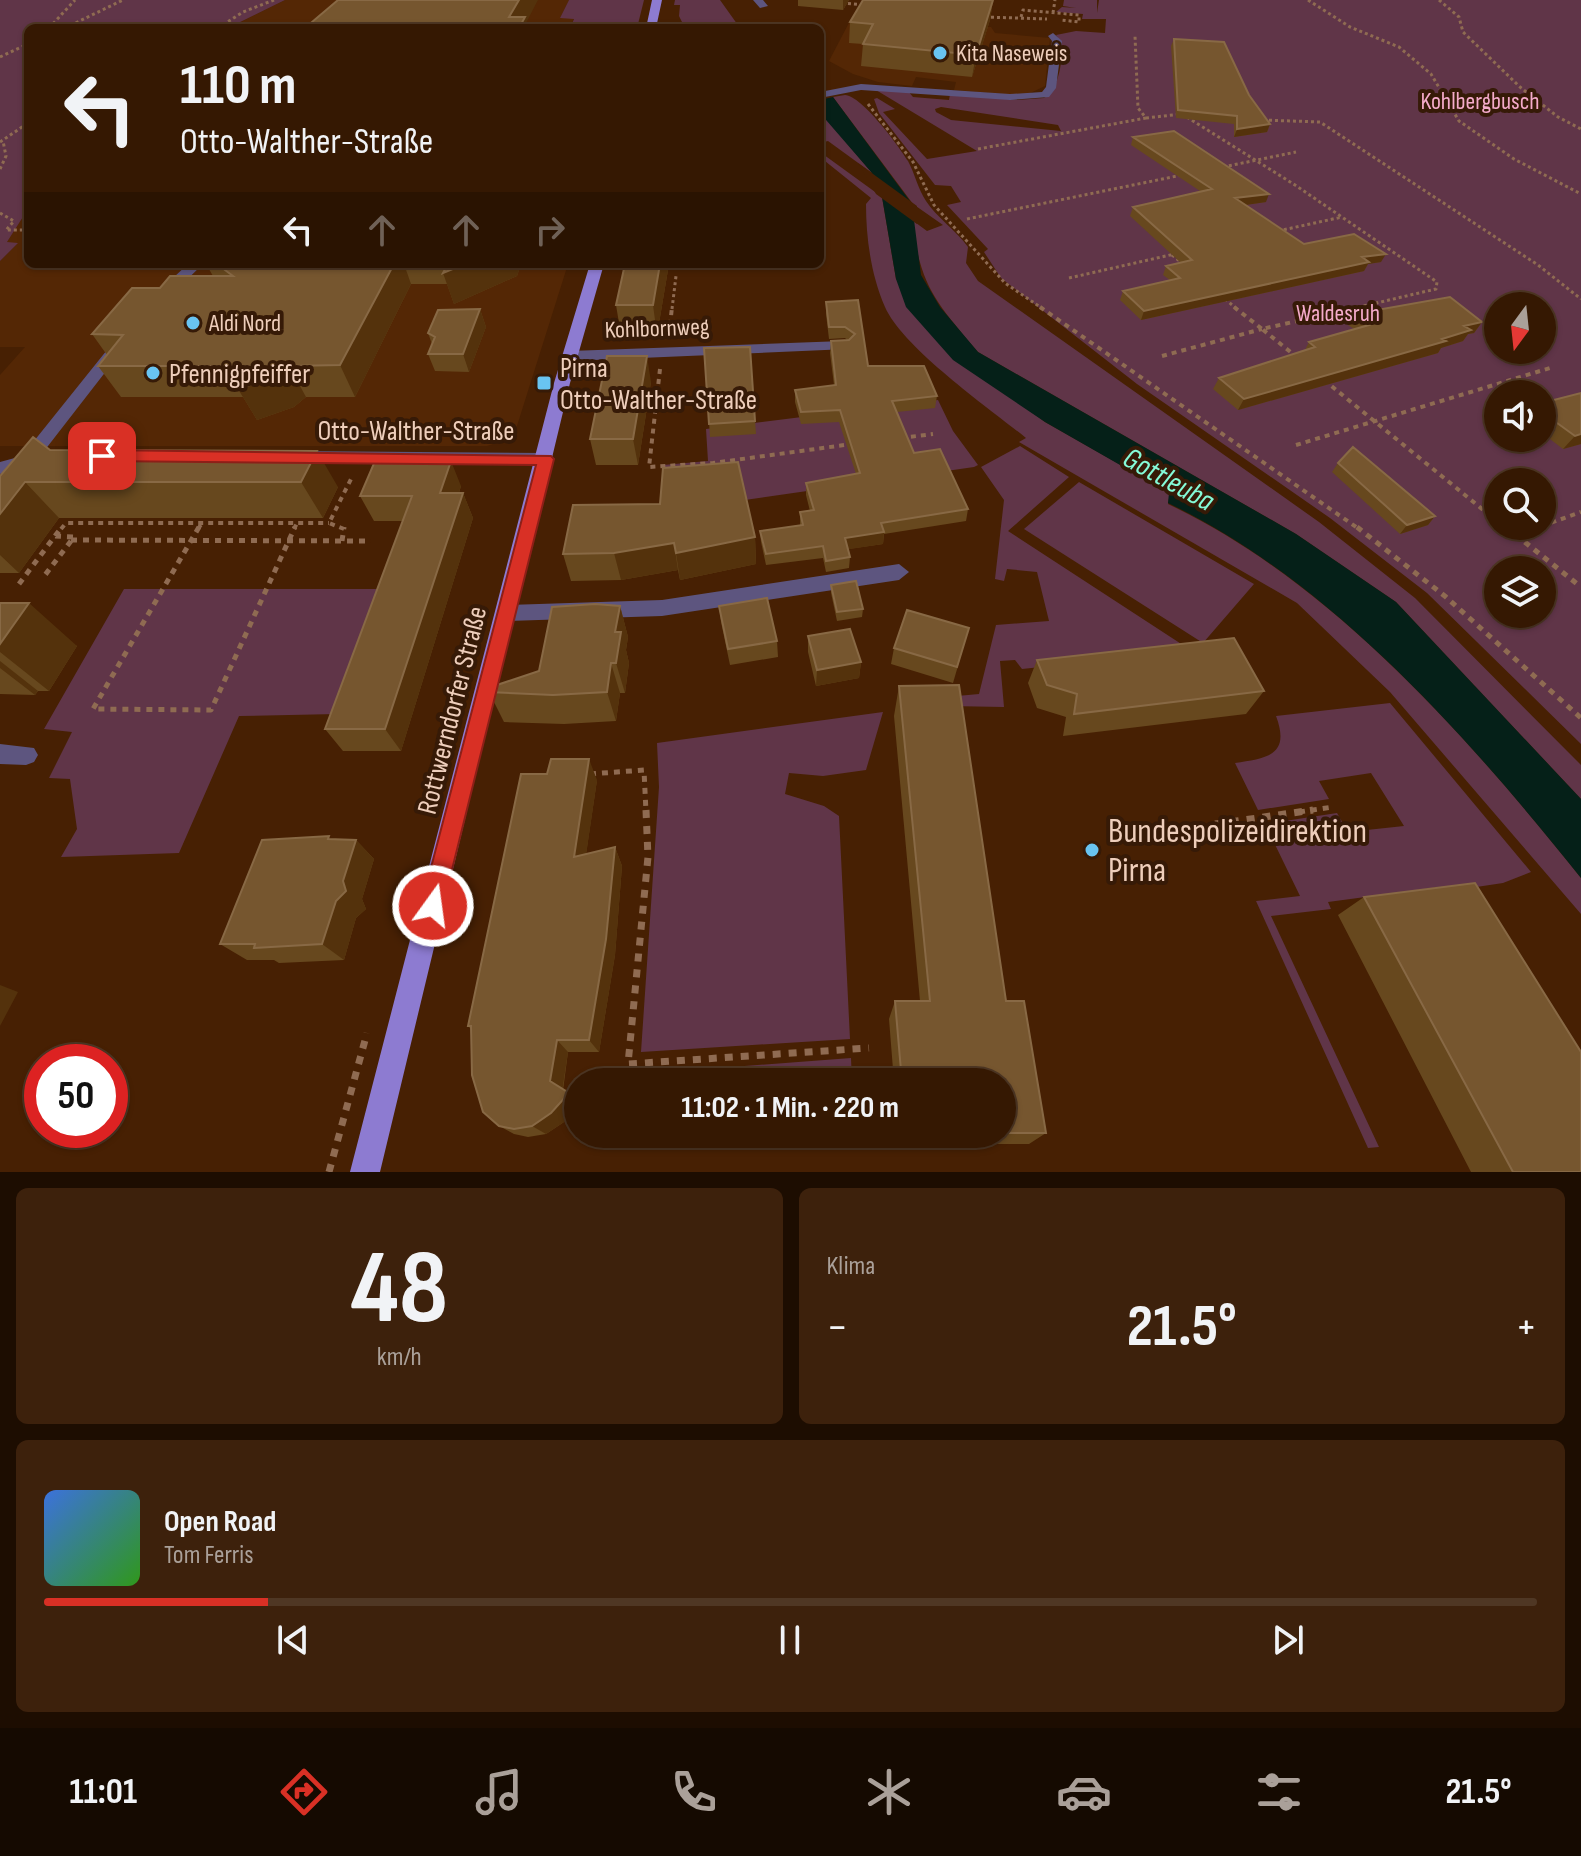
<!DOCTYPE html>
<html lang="de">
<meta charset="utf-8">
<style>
:root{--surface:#351802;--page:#3d210c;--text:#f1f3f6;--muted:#aaa099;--line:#4f3724;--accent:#d93025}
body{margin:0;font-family:"Sofia Sans Condensed",sans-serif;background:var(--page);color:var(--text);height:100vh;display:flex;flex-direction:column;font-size:30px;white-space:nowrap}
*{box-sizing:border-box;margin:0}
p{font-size:26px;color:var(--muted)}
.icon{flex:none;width:44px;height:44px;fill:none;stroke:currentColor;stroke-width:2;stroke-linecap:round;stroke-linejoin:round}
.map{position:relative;height:1172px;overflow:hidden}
.panel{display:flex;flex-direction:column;gap:16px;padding:16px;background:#1d0d01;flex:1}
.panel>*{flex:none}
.hud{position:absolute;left:24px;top:24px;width:800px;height:244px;border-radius:12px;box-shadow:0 2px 6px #0004,0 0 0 2px var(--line);background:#351802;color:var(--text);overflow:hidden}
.needle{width:52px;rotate:195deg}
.controls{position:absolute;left:1484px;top:292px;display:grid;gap:16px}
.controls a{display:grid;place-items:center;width:72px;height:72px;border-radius:50%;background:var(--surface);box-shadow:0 2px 6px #0004,0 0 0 2px var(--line);font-size:40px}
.speed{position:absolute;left:24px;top:1044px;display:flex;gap:16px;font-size:40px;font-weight:700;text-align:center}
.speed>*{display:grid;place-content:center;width:104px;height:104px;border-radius:50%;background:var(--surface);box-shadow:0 2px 6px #0004,0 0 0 2px var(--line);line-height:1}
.speed .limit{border:12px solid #d22;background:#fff;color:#111}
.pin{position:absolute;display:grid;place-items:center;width:68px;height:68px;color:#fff;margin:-34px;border-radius:16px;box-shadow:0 4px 12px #0006}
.me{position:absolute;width:88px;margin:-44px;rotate:14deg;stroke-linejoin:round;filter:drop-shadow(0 0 6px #0008)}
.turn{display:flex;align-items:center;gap:28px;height:168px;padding:0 24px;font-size:36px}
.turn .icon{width:104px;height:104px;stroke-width:2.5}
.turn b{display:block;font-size:56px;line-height:68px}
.lanes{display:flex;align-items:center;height:76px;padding:0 24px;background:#0003;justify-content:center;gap:40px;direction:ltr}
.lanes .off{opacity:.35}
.big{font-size:60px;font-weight:700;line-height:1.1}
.panel .card{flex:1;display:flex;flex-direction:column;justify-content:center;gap:12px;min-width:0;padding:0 28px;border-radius:12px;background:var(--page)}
.panel .dial{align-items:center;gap:0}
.dial b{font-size:104px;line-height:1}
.song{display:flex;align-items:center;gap:24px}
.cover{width:96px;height:96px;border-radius:12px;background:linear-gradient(135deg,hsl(220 70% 55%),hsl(110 70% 35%))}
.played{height:8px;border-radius:4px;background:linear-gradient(90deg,var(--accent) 15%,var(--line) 15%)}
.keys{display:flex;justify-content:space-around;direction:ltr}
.heat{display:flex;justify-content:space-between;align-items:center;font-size:44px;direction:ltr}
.panel .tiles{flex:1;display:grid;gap:16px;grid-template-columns:1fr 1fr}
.card:last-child{grid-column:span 2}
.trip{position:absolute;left:564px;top:1068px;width:452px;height:80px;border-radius:40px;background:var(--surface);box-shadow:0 2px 6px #0004,0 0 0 2px var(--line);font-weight:700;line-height:80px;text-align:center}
.tab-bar{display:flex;height:128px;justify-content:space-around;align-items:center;background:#150a01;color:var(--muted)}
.tab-bar .icon{width:56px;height:56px}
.tab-bar .on{color:var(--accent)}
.tab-bar b{font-size:36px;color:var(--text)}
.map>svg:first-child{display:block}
</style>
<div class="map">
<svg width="1581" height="1172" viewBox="0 0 1581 1172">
<rect width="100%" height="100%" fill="#472003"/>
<path fill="#542705" d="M285,0H569L560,18H574L570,28H228Z
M851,19L991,27L995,33L1050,38L1045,86L1026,95L1002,94L954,90L956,82L916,77L912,86L878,82L853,74L829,61Z
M28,209V264H568L516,429L502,441L487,446H0V375L25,347H0V261L17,244L6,243Z"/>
<path fill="#603548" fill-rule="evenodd" d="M0,0H285L228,28H28V209L7,242L18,243L0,261Z
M569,0H644L637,28H570L574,19L560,18Z
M675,0H720L740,28H685L679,16L680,5H674Z
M1064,0H1097V13L1099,0H1581V744L1427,593L1330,518L1137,384L1001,278L984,252L988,249L947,205L961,202L951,186L935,185L879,113L874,99L877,98L895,109L883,112L927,159L977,151L876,90L908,91L913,97L949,100L950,94L1017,100L1044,98C1060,90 1067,48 1056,35L1076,31L1105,33L1106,19H1082L1083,14L1056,12L1062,7L1076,8L1063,6ZM941,107L1058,125L1061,131L951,120L936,112L935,109ZM1498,306H1542V350H1498ZM1498,394H1542V438H1498ZM1498,482H1542V526H1498ZM1498,570H1542V614H1498Z
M845,95C862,96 898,145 908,161C915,174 918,189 926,201C936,217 956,230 968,247L966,263L978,281L1319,522L1415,598L1581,765V799L1396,602L1296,534L978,352C936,302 920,287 912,220L927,231L943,225L913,204L833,97Z
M820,113L825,117L872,173L828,141L820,143Z
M820,152L882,197L896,279L1010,396L1045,422L1170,493L1168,504C1331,581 1469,738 1581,878V914L1390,692L1297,603L1019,442L1026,438C989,408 903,348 885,307C871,275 866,238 866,204L871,198L820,157Z
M938,400L953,431L978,465L974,467L662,512L663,465L708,461L706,429Z
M1020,446L1069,477L1008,531L1192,651L1022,669L1015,660L1000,661L1004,707L949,706L924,699L979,694L996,625L1049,621L1037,572L1007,569L1004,581L995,579L1004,500L981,467Z
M1079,482L1254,584L1203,643L1024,529Z
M124,589H383L337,714L239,716L179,853L61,857L77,829L70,779L49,778L72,732L44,729Z
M1390,703L1531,872L1503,883L1443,892L1440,887L1328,902L1331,909L1271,916L1379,1147L1368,1148L1256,901L1300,896L1265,824L1337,813L1348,832L1404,826L1371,773L1319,781L1329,799L1258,810L1235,763C1266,758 1291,756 1276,716Z
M883,712L866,770L823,776L789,773L785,794L824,806L839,816L850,1039L641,1052L659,787L657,743Z
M851,1058L852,1082H621L627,1075Z"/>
<path fill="#052018" d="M833,97L912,204L921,275L940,307L978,352L1296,534L1396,602L1581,799V878C1469,738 1331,581 1168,503L1169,493L1045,422L953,360L906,307L896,279L882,197L872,173L820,113V100Z"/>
<path fill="#472003" d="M858,163L917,206V224L876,194Z"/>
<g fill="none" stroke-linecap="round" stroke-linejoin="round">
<path stroke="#8f6b52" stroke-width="3" stroke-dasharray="3 3" stroke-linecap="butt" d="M1308,0L1350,27L1399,47L1431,74L1459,121L1514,159L1581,194
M1439,0L1459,17L1463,32L1520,87L1558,117L1581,129
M842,3L864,5
M1053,13L1055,0
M985,17L1047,19
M1021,17L1023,10L1079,15V22L1061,20
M49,28L75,0
M65,28L123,0
M218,28L243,12L274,0
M0,57L28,44
M868,104L913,162L934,205L1005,283L1043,309
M1146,118L1182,114L1295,185L1437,282L1436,289L1351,309
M1263,120L1320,122L1538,265L1581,299
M0,142L28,123
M978,149L1146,118L1138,108L1135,36
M1223,167L1296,152
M0,169L6,156L3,141
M0,213L14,221L6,230H28
M967,219L1182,175
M1278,231L1342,217
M1172,255L1187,267
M1069,278L1179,253
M1225,299L1237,309
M672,309L676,276"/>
<path stroke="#8f6b52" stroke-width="4" stroke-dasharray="5 5" stroke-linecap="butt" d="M1040,307L1359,529
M1234,307L1262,329
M669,335L672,307
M1162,356L1262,329
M1298,358L1262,329L1359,307
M660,369L649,467L713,463L852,444
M1324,380L1498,522
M901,438L933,434
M1296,445L1550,368
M1504,526L1508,529
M1542,526L1581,512
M61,529L66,523H329
M198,529L202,523
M294,529L297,523
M344,529L329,523L352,477
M1532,529L1542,526"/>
<path stroke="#8f6b52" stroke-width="5" stroke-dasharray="6 6" stroke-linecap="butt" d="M199,527L93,709L211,710L295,527
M1357,527L1446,597L1581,718
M1506,527L1581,587
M1516,535L1538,527
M55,536L62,527
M71,540L371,541
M342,541L344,527
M19,584L55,536L74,537L42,579
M590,774L644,770L646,812
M1299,812L1333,807"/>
<path stroke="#8f6b52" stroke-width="7" stroke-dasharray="8 8" stroke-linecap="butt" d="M646,810L648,857L628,1064L869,1048
M1215,824L1313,810
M329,1172L367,1033"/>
<path fill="#5d557f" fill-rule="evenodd" d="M753,0H763L768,6L760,8Z
M1053,33L1062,41L1056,88L1049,97L1010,100L861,90L820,98V92L861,84L1010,94L1042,92L1046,87L1052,41L1048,36Z
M188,264H203L169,297H159V291Z
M843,341L851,346L848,349L570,361L562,356L570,351Z
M116,343L124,348L41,455L40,462L0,474V462L22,456L111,345Z
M294,451L546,453L555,459L546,465L294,463L285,457Z
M899,564L909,572L899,580L662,616L506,621L499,619L496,613L499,607L506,605L662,600Z
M0,744L34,748L38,755L34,762L26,765L0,764Z"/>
<path fill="#8d7bd1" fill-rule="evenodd" d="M652,0H662L656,28H646Z
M590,264H604L570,383L380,1172H350L554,383Z"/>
</g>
<path fill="#67481e" d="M798,0H849L843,10L798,6Z
M993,0L990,20L972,77L861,66L863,44L849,43L850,22Z
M1174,39L1270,124L1267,132L1234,137V124L1176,118L1171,46Z
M1133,137L1266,202L1245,205L1304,244L1381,262L1368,264L1364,271L1141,320L1120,300L1123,291L1170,280L1163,275L1166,266L1181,263L1130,216L1133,207L1200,191L1131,145Z
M206,264H521L517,276L454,304L447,284H411L355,397H306L294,407L257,420L243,397H121L98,366L107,355L92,334L160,288L213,276Z
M669,264L657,335H621L616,305Z
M858,300L868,366L937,396L935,408L897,412L914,453L968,509L966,521L884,534L883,544L848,549L850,557L849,568L826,572L823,558L766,565L761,542L760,531L800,525V512L810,511L806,495V483L856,474L839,422L801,424L795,402V390L834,385L830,353L831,341L847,340L845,338L829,339L826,314V302Z
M480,309L486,327L469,372L435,371L428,354L432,344L428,333Z
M1354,314L1482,322L1474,333L1468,334L1463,341L1441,348L1438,353L1238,410L1213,389L1219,378L1305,350L1309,342L1354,329L1348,325Z
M750,347L756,434L710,437L704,348Z
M651,382L638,465H596L590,439Z
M1581,393V444L1563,449L1542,433V403Z
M50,450L338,487L323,518H59L19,573H0V476Z
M1338,463L1435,516L1428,525L1400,534L1332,472Z
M461,486L459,493H463L473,518L401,751H343L325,729L403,521H374L360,496Z
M755,537L756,564L680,580L678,570L621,580L571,581L563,554Z
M831,585L863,609L862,617L837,621L831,593Z
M0,603L77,646L49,691H38L35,695L0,694Z
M620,606L628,637L626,650L629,663L625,693H620L616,721L564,724L504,722L489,692L539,671Z
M719,606L777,641L778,657L730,665L721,622Z
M969,628L953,683L891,664L894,648Z
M808,636L861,662L859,678L816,686L808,652Z
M1037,660L1264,691L1246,714L1063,736L1066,717L1037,708L1028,683Z
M899,686L1006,1001L1046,1133L1029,1144H898V1134H1002V1082H894L889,1019L895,1001H920L894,716Z
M597,780L586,854L615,847L622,866L615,955L599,1052H568L563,1090L578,1102V1105L564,1122L546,1134L528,1137L514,1134L499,1126L471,1029L468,1026Z
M333,839L356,840L374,859L362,899L366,909L356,918L344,960L279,963L274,960H247L220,944Z
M1364,897L1581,1172H1471L1338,915Z"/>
<path fill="#54320c" d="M519,0H538L526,23L527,28H512L509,17Z
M843,0H849L843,10Z
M993,0L990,20L972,77L976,55Z
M1270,124L1267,132L1234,137L1237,129Z
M1269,194L1266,202L1232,207L1235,198Z
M1386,254L1381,262L1368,264L1364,271L1141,320L1144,311L1362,257Z
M394,264H404L411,284L355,397L340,365Z
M465,264H521L517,276L454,304L443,273Z
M660,264H669L657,335L653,305Z
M480,309L486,327L469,372L463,354Z
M1482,322L1474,333L1468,334L1463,341L1441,348L1438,353L1238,410L1244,399L1442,339L1464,326Z
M647,356L651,382L638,465L633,439Z
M289,366L306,397L294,407L257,420L238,389Z
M1581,434V444L1563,449L1575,436Z
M317,451L338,487L323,518L301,482Z
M451,461L461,486L451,518L440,493Z
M25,482L59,518L19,573L0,555V514Z
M463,493L473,518L401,751L385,729Z
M1435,516L1428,525L1400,534L1407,525Z
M884,532L883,544L844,550L845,538Z
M755,537L756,564L680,580L676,553Z
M674,543L678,570L621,580L614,553Z
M29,603L77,646L49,691L0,652V644Z
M620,606L628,637L626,650L629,663L625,693L616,663L615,632Z
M0,661L38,691L35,695L0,668Z
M861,662L859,678L816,686L817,670Z
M611,663L620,693L616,721L607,692Z
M589,759L597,780L583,876L574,857Z
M356,840L374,859L362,899L366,909L356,918L344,960L322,944Z
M615,847L622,866L615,955L599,1052L589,1040Z
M0,985L18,992L0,1026Z
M557,1040L568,1052L562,1092L550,1081Z
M569,1093L578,1102V1105L564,1122L546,1134L532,1126Z"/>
<path fill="#76562f" stroke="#886945" stroke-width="2" d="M338,0H519L509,17H525L519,28H305Z
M863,0H993L976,55L863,44L873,24L850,22Z
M1174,39L1224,42L1249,95L1270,124L1237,129V116L1178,110Z
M1174,131L1269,194L1235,198L1304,244L1354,234L1386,254L1362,257L1369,262L1144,311L1123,291L1180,278L1166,266L1192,260L1133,207L1212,189L1133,137Z
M217,264H394L340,365L289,366L277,376L238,389L254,366H98L123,335L92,334L132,288H160L170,276H233Z
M448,264H465L443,273Z
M625,264H660L653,305H616Z
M1450,297L1482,322L1464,326L1471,330L1442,339L1446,341L1244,399L1219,378L1315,347L1309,342L1369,325L1354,314Z
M858,300L868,366H924L937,396L892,401L914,453L940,449L968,509L881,523L884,532L845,538L850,557L826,561L823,546L766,554L760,531L803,525L800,512L814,510L806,483L860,473L840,410L801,412L795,390L836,385L831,341L849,340L855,334L845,327H829L826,302Z
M480,309L463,354H428L435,337L428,333L438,310Z
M750,347L755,421L709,424L704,348Z
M607,356H647L633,439H590Z
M1581,393V434L1575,436L1542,412V403Z
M33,437L50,450L317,451L301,482H25L0,514V476Z
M1353,447L1435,516L1407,525L1338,463Z
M375,461H451L440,493H463L385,729H325L412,496H360Z
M738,462L755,537L676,553L674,543L614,553L563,554L573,505L660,504L663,468Z
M856,581L863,609L837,612L831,585Z
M767,598L777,641L728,649L719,606Z
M0,603H29L0,644Z
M595,604L620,606L615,632H621L616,663H611L607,692L553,695L489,692L488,688L539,671L552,607Z
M907,610L969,628L957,667L894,648Z
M850,629L861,662L817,670L808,636Z
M1234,638L1264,691L1074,714L1077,694L1047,685L1037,660Z
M959,685L1006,1001H1024L1046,1133H1002V1082H902L895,1001H930L899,686Z
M551,759H589L574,857L615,847L606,939L589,1040H557L550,1081L569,1093L551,1113L532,1126L514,1129L499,1126L483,1112L472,1075L471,1026H468L521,774H547Z
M329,836L328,839L356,840L343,881L346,891L336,901L322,944L254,948L255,944H220L262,840Z
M1475,883L1581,1052V1172H1513L1364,897Z"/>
<path fill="#d93025" stroke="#8d1f18" stroke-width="2" d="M102,450L551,456L554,459L441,914L433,917L424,914L421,906L536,465L102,461L94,456Z"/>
<g fill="#69c4f1" stroke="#361a07" stroke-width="3">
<circle cx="940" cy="53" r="8"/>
<circle cx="193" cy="323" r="8"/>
<circle cx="153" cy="373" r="8"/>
<rect x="536" y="375" width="16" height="16" rx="4"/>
<circle cx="1092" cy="850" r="8"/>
</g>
<g text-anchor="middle" stroke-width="8" stroke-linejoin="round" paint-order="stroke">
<g font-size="24" fill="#eecebb" stroke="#361a07" text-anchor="start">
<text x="956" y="61">Kita Naseweis</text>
<text x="209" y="331">Aldi Nord</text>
</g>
<g font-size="24" fill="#f5abcb" stroke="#361a07">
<text x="1480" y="109">Kohlbergbusch</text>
<text x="1338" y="321">Waldesruh</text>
</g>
<g font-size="24" fill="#eecebb" stroke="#361a07">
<text transform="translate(657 328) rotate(-2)" y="8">Kohlbornweg</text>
</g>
<g font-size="28" fill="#eecebb" stroke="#361a07" text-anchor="start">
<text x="560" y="377">Pirna<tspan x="560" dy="32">Otto-Walther-Straße</tspan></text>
<text x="169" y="383">Pfennigpfeiffer</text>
</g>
<g font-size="28" fill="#eecebb" stroke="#361a07">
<text x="416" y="440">Otto-Walther-Straße</text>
<text transform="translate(451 710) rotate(-76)" y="10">Rottwerndorfer Straße</text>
</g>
<g font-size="30" font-style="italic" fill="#85fbd8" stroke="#361a07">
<text transform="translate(1169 479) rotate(29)" y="10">Gottleuba</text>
</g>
<g font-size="34" fill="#eecebb" stroke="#361a07" text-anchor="start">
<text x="1108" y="842">Bundespolizeidirektion<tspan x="1108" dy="39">Pirna</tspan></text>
</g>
</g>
</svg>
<div class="controls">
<a><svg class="needle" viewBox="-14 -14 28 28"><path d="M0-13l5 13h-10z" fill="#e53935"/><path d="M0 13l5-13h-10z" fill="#aaa099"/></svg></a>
<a><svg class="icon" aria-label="sound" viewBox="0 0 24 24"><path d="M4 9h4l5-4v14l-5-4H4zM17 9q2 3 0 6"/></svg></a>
<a><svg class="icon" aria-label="search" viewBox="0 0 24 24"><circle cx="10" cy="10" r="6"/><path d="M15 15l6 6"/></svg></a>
<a><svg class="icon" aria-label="layers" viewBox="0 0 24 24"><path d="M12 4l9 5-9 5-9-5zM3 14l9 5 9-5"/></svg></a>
</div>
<div class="speed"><div class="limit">50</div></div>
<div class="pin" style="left:102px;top:456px;background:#d93025"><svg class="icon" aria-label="arrive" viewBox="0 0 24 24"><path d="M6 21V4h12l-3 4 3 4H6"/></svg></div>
<svg class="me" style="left:433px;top:906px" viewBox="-20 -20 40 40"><circle r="17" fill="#d93025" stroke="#fff" stroke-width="3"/><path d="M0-11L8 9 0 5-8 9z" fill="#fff"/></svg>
<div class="trip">11:02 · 1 Min. · 220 m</div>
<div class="hud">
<div class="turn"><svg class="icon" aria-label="left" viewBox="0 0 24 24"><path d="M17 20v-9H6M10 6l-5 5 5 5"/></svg><div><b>110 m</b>Otto-Walther-Straße</div></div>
<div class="lanes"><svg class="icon" aria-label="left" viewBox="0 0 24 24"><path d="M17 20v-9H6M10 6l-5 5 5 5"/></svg><svg class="icon off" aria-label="ahead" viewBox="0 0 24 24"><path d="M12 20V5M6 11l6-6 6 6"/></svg><svg class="icon off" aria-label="ahead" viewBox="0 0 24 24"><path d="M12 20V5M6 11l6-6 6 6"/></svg><svg class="icon off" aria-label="right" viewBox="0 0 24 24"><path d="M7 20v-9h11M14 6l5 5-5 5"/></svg></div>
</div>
</div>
<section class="panel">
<div class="tiles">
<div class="card dial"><b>48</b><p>km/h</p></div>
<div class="card"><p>Klima</p>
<div class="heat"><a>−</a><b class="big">21.5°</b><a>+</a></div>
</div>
<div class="card">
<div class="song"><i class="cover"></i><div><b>Open Road</b><p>Tom Ferris</p></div></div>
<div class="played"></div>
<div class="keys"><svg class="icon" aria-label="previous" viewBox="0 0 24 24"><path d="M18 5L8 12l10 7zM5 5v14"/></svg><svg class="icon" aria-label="pause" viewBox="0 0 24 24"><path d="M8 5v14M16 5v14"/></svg><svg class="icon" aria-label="next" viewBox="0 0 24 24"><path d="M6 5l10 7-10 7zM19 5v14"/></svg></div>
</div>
</div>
</section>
<nav class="tab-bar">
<b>11:01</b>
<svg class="icon on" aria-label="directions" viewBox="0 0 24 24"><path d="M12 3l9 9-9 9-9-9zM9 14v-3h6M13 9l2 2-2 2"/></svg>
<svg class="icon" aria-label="music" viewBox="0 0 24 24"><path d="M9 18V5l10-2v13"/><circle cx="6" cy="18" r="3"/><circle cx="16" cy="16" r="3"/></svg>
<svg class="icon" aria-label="phone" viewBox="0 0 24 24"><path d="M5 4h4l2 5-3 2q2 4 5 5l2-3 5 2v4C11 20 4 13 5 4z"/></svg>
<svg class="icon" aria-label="climate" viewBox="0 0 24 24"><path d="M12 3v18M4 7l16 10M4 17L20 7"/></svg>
<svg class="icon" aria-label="car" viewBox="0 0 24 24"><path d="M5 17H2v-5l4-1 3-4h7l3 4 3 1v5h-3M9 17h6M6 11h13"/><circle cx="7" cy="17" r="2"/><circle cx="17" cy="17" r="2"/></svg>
<svg class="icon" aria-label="filters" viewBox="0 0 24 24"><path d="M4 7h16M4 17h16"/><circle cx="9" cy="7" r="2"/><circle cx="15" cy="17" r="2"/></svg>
<b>21.5°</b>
</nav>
